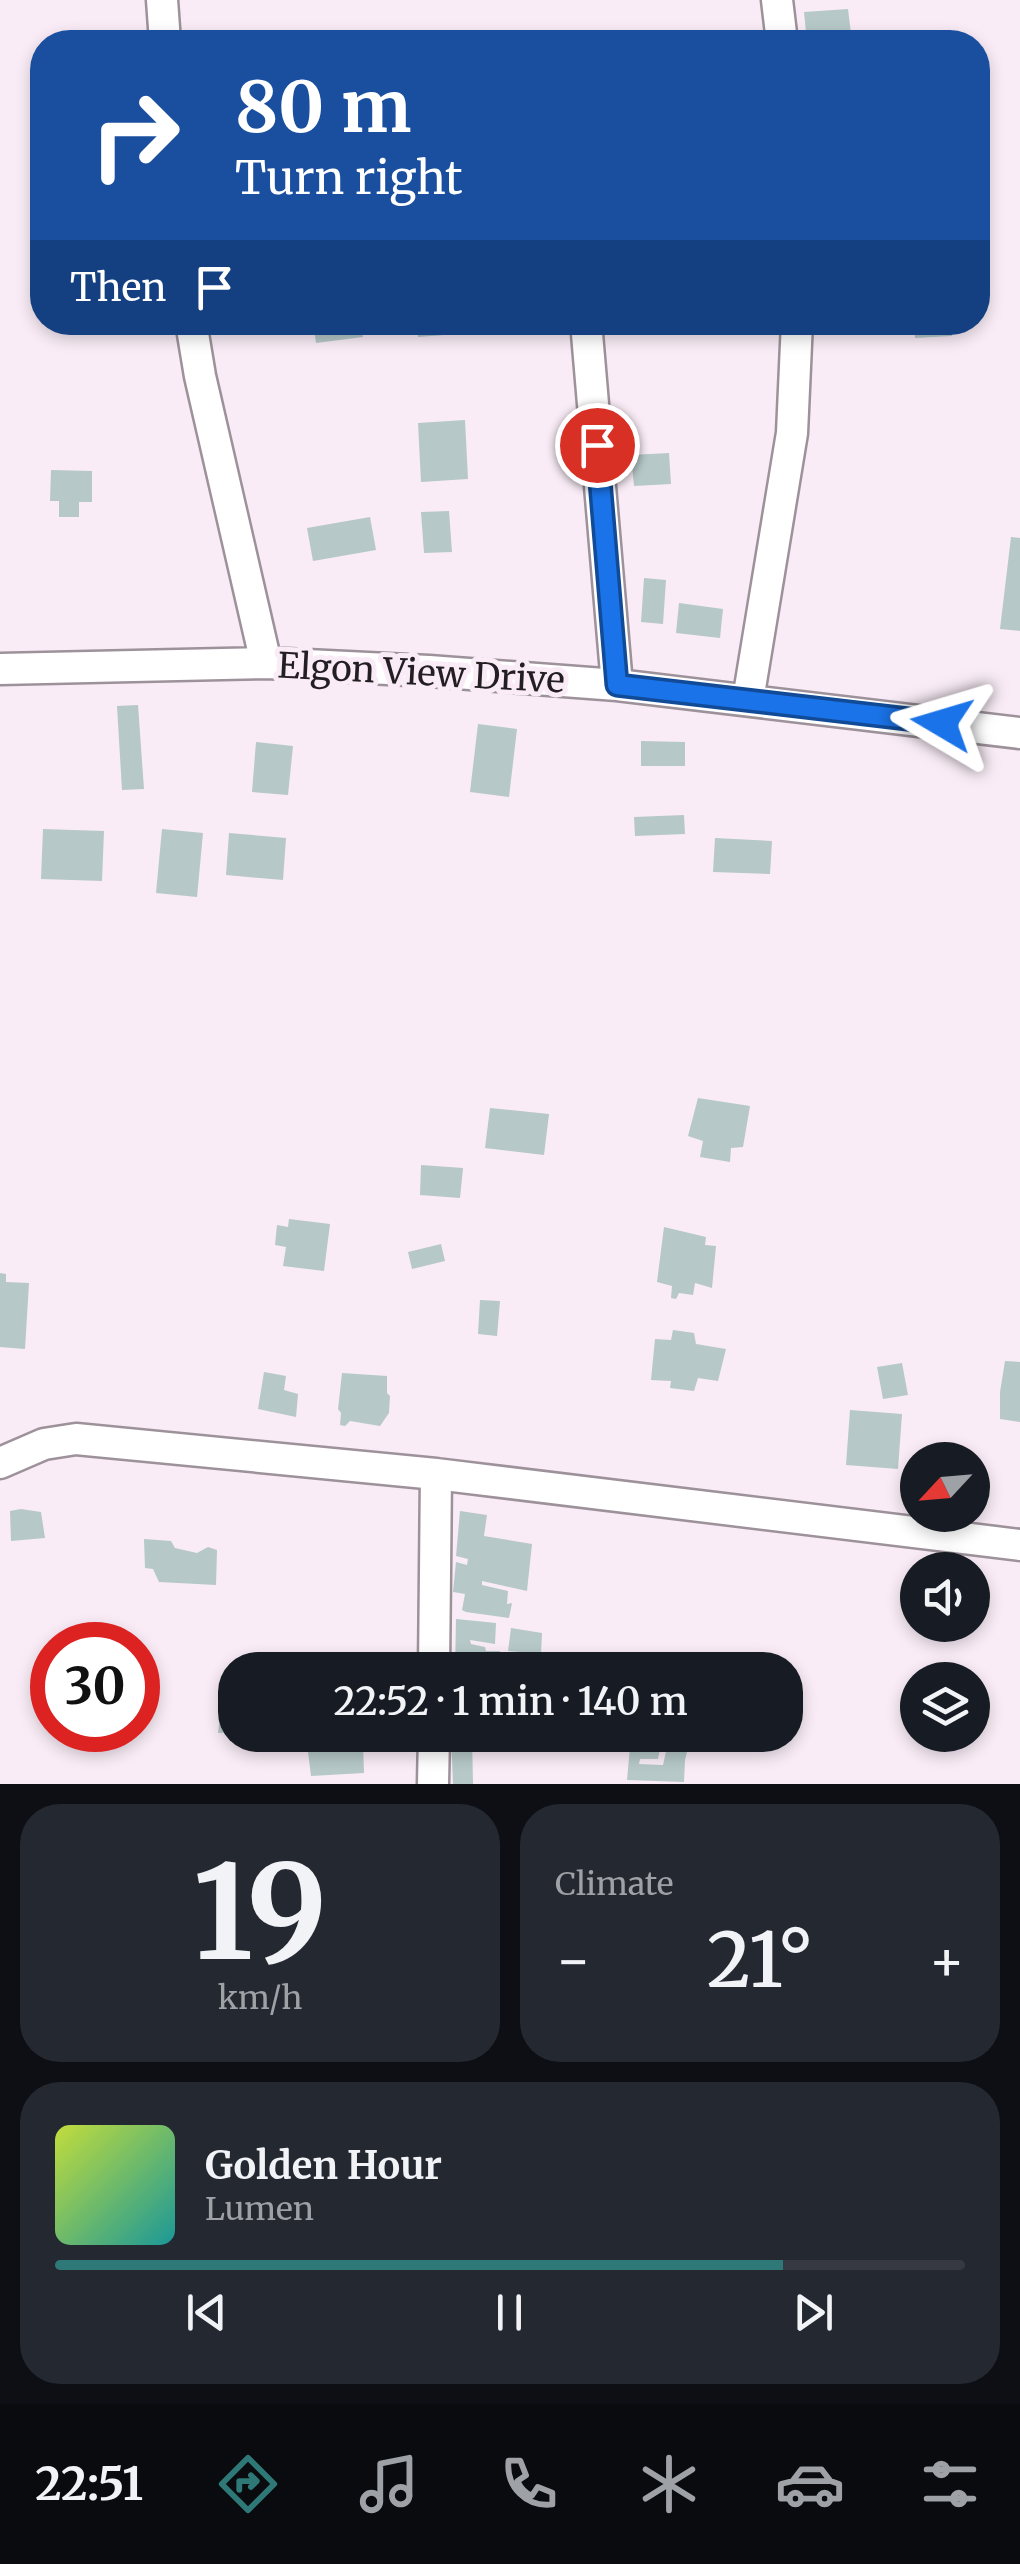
<!DOCTYPE html>
<meta charset="utf-8">
<style>
:root{--surface:#171b24;--page:#242831;--text:#f1f3f6;--muted:#9ea1a6;--line:#363941;--accent:#2f7878}
body{margin:0;font-family:Merriweather,serif;background:var(--page);color:var(--text);height:100vh;display:flex;flex-direction:column;font-size:38px;white-space:nowrap}
*{box-sizing:border-box;margin:0}
p{font-size:32px;color:var(--muted)}
.icon{flex:none;width:55px;height:55px;fill:none;stroke:currentColor;stroke-width:2;stroke-linecap:round;stroke-linejoin:round}
.map{position:relative;height:1784px;overflow:hidden}
.side{display:flex;flex-direction:column;gap:20px;padding:20px;background:#0d0f14;flex:1}
.side>*{flex:none}
.hud{position:absolute;left:30px;top:30px;width:960px;height:305px;border-radius:40px;box-shadow:0 5px 15px #0003;background:#1a4fa0;color:#fff;overflow:hidden}
.needle{width:65px;rotate:244deg}
.controls{position:absolute;left:900px;top:1442px;display:grid;gap:20px}
.controls a{display:grid;place-items:center;width:90px;height:90px;border-radius:50%;background:var(--surface);box-shadow:0 5px 15px #0003;font-size:50px}
.speed{position:absolute;left:30px;top:1622px;display:flex;gap:20px;font-size:50px;font-weight:700;text-align:center}
.speed>*{display:grid;place-content:center;width:130px;height:130px;border-radius:50%;background:var(--surface);box-shadow:0 5px 15px #0003;line-height:1}
.speed .limit{border:15px solid #d22;background:#fff;color:#111}
.pin{position:absolute;display:grid;place-items:center;width:85px;height:85px;color:#fff;margin:-42px;border:5px solid #fff;border-radius:50%;box-shadow:0 2px 10px #0007}
.me{position:absolute;width:110px;margin:-55px;rotate:277deg;stroke-linejoin:round;filter:drop-shadow(0 0 8px #0008)}
.turn{display:flex;align-items:center;gap:35px;height:210px;padding:0 40px;font-size:45px}
.turn .icon{width:130px;height:130px;stroke-width:2.5}
.turn b{display:block;font-size:70px;line-height:85px}
.then{display:flex;align-items:center;height:95px;padding:0 40px;background:#0003;gap:20px;font-size:38px}
.big{font-size:75px;font-weight:600;line-height:1.1}
.side .tile{flex:1;display:flex;flex-direction:column;justify-content:center;gap:15px;min-width:0;padding:0 35px;border-radius:40px;background:var(--page)}
.side .dial{align-items:center;gap:0}
.dial b{font-size:130px;line-height:1}
.song{display:flex;align-items:center;gap:30px}
.cover{width:120px;height:120px;border-radius:15px;background:linear-gradient(135deg,hsl(70 70% 55%),hsl(180 70% 35%))}
.played{height:10px;border-radius:5px;background:linear-gradient(90deg,var(--accent) 80%,var(--line) 80%)}
.keys{display:flex;justify-content:space-around;direction:ltr}
.heat{display:flex;justify-content:space-between;align-items:center;font-size:55px;direction:ltr}
.side .tiles{flex:1;display:grid;gap:20px;grid-template-columns:1fr 1fr}
.tile:last-child{grid-column:span 2}
.trip{position:absolute;left:218px;top:1652px;width:585px;height:100px;border-radius:40px;background:var(--surface);box-shadow:0 5px 15px #0003;font-weight:600;line-height:100px;text-align:center}
.menu{display:flex;height:160px;justify-content:space-around;align-items:center;background:#090b0e;color:var(--muted)}
.menu .icon{width:70px;height:70px}
.menu .selected{color:var(--accent)}
.menu b{font-size:45px;color:var(--text)}
.map>svg:first-child{display:block}
</style>
<div class="map">
<svg width="1020" height="1784" viewBox="0 0 1020 1784">
<rect width="100%" height="100%" fill="#f9ecf6"/>
<path fill="#b6c8c8" d="M848,9L852,42H807L804,12Z
M313,322H371V325L361,326L363,337L316,343Z
M417,322H470L471,333L418,337Z
M914,322H951L952,336L915,338Z
M465,420L468,479L421,482L418,423Z
M669,453L671,484L634,486L631,455Z
M51,470L92,471V502H79V517H59V501H50Z
M449,511L452,552L424,553L421,512Z
M370,517L376,550L313,561L307,528Z
M1011,537L1020,538V631L1000,629Z
M644,578L666,580L663,624L641,622Z
M679,603L723,609L720,638L676,633Z
M138,705L144,789L122,790L117,706Z
M478,724L517,729L509,797L470,792Z
M641,741L685,742V766H641Z
M256,742L293,746L288,795L252,792Z
M684,815L685,834L635,836L634,817Z
M43,829L104,831L102,881L41,879Z
M162,829L203,833L197,897L156,893Z
M229,833L286,838L283,880L226,875Z
M715,838L772,841L770,874L713,872Z
M698,1098L750,1106L743,1147L731,1148L730,1162L700,1157L703,1141L688,1136Z
M490,1108L549,1114L544,1155L485,1148Z
M421,1165L463,1168L460,1198L420,1195Z
M289,1219L330,1224L324,1271L283,1266L286,1247L275,1245L277,1225L288,1227Z
M664,1227L706,1237L705,1245L716,1246L712,1288L695,1283L693,1295L679,1293L676,1299L671,1298L672,1286L657,1282Z
M441,1244L445,1261L412,1269L408,1252Z
M0,1273L6,1274V1282L29,1283L25,1349L0,1347Z
M480,1300L500,1301L497,1336L478,1334Z
M673,1330L694,1333L696,1344L726,1349L718,1381L698,1378L694,1391L670,1388L671,1381L651,1380L655,1339L671,1340Z
M1005,1361L1020,1362V1422L1000,1419V1392Z
M902,1363L908,1395L883,1399L877,1367Z
M264,1372L286,1376L284,1390L298,1394L296,1417L258,1409Z
M342,1373L387,1376V1393L390,1396L389,1413L380,1426L350,1421L345,1426L340,1425L341,1413L338,1409Z
M850,1410L902,1414L898,1469L846,1465Z
M21,1509L41,1512L45,1538L11,1541L10,1511Z
M460,1511L487,1515L484,1536L532,1544L527,1591L482,1581V1585L508,1591L507,1604L512,1603L509,1618L466,1612L462,1610L465,1594L453,1592L456,1562L467,1565L468,1559L456,1556Z
M144,1539L171,1541L175,1548L197,1553L208,1547L217,1550L216,1585L159,1582L153,1569L145,1568Z
M456,1619L496,1623L495,1644L470,1640L471,1644L485,1647L486,1651H500V1670H455Z
M511,1628L542,1633L541,1654L508,1651Z
M224,1680H235V1732L218,1733Z
M323,1735H334L336,1745L363,1743L364,1773L311,1776L306,1736Z
M451,1735H472L473,1784H453Z
M631,1735H663L658,1759H640L639,1764L663,1765L669,1738L689,1744L685,1760L684,1782L627,1780Z"/>
<g fill="none" stroke-linecap="round" stroke-linejoin="round">
<defs>
<path id="minor" d="M162,0L165,42
M777,0L782,42
M191,322L200,376L266,663
M586,322L617,685
M0,669L266,663L429,671L617,685L1020,733
M748,700L792,433L797,322
M0,1463L44,1444L76,1439L436,1474L1020,1545
M434,1670L436,1474
M433,1784L434,1735"/>
</defs>
<use href="#minor" stroke="#9d919a" stroke-width="35"/>
<use href="#minor" stroke="#fff" stroke-width="30"/>
</g>
<g fill="none" stroke-linecap="round" stroke-linejoin="round">
<defs>
<path id="route" d="M597,445L617,685L942,723"/>
</defs>
<use href="#route" stroke="#114b97" stroke-width="25"/>
<use href="#route" stroke="#1a73e8" stroke-width="18"/>
</g>
<g text-anchor="middle" stroke-width="10" stroke-linejoin="round" paint-order="stroke">
<g font-size="35" fill="#231e22" stroke="#f9ecf6">
<text transform="translate(421 673) rotate(3)" y="12">Elgon View Drive</text>
</g>
</g>
</svg>
<div class="controls">
<a><svg class="needle" viewBox="-14 -14 28 28"><path d="M0-13l5 13h-10z" fill="#e53935"/><path d="M0 13l5-13h-10z" fill="#9ea1a6"/></svg></a>
<a><svg class="icon" aria-label="sound" viewBox="0 0 24 24"><path d="M4 9h4l5-4v14l-5-4H4zM17 9q2 3 0 6"/></svg></a>
<a><svg class="icon" aria-label="layers" viewBox="0 0 24 24"><path d="M12 4l9 5-9 5-9-5zM3 14l9 5 9-5"/></svg></a>
</div>
<div class="speed"><div class="limit">30</div></div>
<div class="pin" style="left:597px;top:445px;background:#d93025"><svg class="icon" aria-label="arrive" viewBox="0 0 24 24"><path d="M6 21V4h12l-3 4 3 4H6"/></svg></div>
<svg class="me" style="left:942px;top:723px" viewBox="-20 -20 40 40"><path d="M0-17L14 15 0 8-14 15z" fill="#1a73e8" stroke="#fff" stroke-width="4"/></svg>
<div class="trip">22:52 · 1 min · 140 m</div>
<div class="hud">
<div class="turn"><svg class="icon" aria-label="right" viewBox="0 0 24 24"><path d="M7 20v-9h11M14 6l5 5-5 5"/></svg><div><b>80 m</b>Turn right</div></div>
<div class="then">Then<svg class="icon" aria-label="arrive" viewBox="0 0 24 24"><path d="M6 21V4h12l-3 4 3 4H6"/></svg></div>
</div>
</div>
<section class="side">
<div class="tiles">
<div class="tile dial"><b>19</b><p>km/h</p></div>
<div class="tile"><p>Climate</p>
<div class="heat"><a>−</a><b class="big">21°</b><a>+</a></div>
</div>
<div class="tile">
<div class="song"><i class="cover"></i><div><b>Golden Hour</b><p>Lumen</p></div></div>
<div class="played"></div>
<div class="keys"><svg class="icon" aria-label="previous" viewBox="0 0 24 24"><path d="M18 5L8 12l10 7zM5 5v14"/></svg><svg class="icon" aria-label="pause" viewBox="0 0 24 24"><path d="M8 5v14M16 5v14"/></svg><svg class="icon" aria-label="next" viewBox="0 0 24 24"><path d="M6 5l10 7-10 7zM19 5v14"/></svg></div>
</div>
</div>
</section>
<nav class="menu">
<b>22:51</b>
<svg class="icon selected" aria-label="directions" viewBox="0 0 24 24"><path d="M12 3l9 9-9 9-9-9zM9 14v-3h6M13 9l2 2-2 2"/></svg>
<svg class="icon" aria-label="music" viewBox="0 0 24 24"><path d="M9 18V5l10-2v13"/><circle cx="6" cy="18" r="3"/><circle cx="16" cy="16" r="3"/></svg>
<svg class="icon" aria-label="phone" viewBox="0 0 24 24"><path d="M5 4h4l2 5-3 2q2 4 5 5l2-3 5 2v4C11 20 4 13 5 4z"/></svg>
<svg class="icon" aria-label="climate" viewBox="0 0 24 24"><path d="M12 3v18M4 7l16 10M4 17L20 7"/></svg>
<svg class="icon" aria-label="car" viewBox="0 0 24 24"><path d="M5 17H2v-5l4-1 3-4h7l3 4 3 1v5h-3M9 17h6M6 11h13"/><circle cx="7" cy="17" r="2"/><circle cx="17" cy="17" r="2"/></svg>
<svg class="icon" aria-label="filters" viewBox="0 0 24 24"><path d="M4 7h16M4 17h16"/><circle cx="9" cy="7" r="2"/><circle cx="15" cy="17" r="2"/></svg>
</nav>
